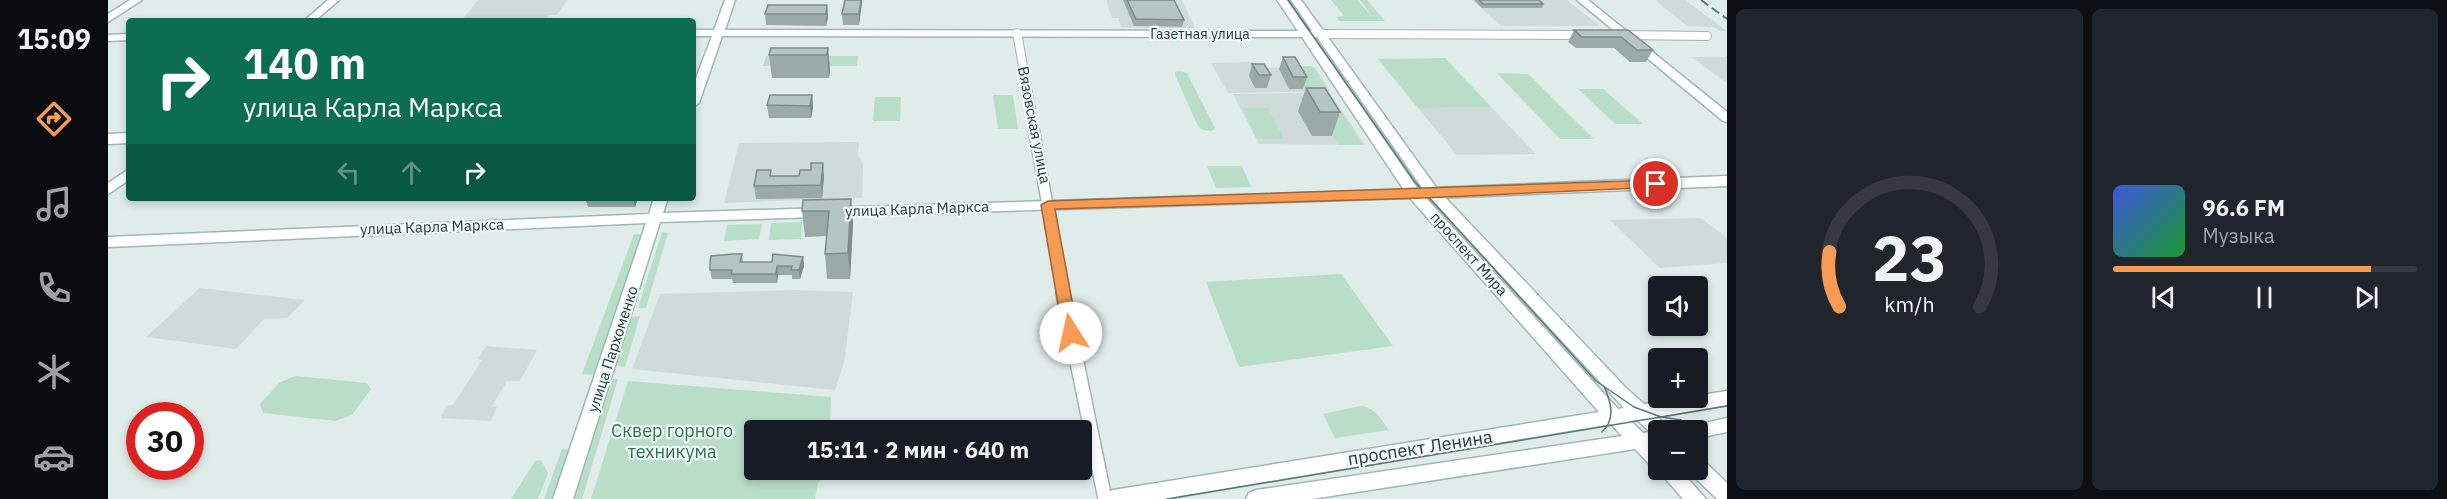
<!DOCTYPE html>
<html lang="ru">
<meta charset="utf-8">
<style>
:root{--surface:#171b24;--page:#20242c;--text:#f1f3f6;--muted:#9ea1a6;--line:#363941;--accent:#f69a54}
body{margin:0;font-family:"IBM Plex Sans",sans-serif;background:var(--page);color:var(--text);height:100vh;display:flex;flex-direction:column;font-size:22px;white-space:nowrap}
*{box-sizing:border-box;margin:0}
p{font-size:20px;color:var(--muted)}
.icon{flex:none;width:33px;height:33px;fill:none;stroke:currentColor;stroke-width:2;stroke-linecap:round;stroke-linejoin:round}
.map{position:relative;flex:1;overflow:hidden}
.sheet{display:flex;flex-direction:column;gap:9px;padding:9px;background:#0d0f14;width:720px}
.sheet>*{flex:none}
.top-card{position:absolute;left:18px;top:18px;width:570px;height:183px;border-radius:6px;box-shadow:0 3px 9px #0003;background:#0b6e4f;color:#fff;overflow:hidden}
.fabs{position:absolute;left:1540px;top:276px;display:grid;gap:12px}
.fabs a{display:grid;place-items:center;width:60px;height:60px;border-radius:6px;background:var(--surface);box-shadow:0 3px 9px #0003;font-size:30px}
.speed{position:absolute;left:18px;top:402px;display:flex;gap:12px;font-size:30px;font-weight:700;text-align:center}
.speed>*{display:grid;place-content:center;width:78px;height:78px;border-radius:50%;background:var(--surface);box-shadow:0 3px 9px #0003;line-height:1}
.speed .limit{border:9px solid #d22;background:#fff;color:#111}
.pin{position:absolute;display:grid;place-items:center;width:51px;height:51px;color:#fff;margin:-26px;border:3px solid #fff;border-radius:50%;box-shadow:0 2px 6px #0007}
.me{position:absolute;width:66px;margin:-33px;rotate:350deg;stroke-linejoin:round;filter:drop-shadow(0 0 4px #0008)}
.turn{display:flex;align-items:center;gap:21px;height:126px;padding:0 18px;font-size:27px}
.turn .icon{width:78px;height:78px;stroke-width:2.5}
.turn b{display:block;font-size:42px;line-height:51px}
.lanes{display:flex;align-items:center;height:57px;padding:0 18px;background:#0003;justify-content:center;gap:30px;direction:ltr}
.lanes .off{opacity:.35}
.sheet .tile{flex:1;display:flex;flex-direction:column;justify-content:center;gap:9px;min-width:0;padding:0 21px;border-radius:9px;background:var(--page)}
.sheet .dial{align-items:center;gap:0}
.dial svg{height:156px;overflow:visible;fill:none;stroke:var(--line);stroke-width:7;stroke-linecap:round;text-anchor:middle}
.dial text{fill:var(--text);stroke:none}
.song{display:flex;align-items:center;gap:18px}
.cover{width:72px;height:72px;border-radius:9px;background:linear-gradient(135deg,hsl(230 70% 55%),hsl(130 70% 35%))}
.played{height:6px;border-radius:3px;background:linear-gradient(90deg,var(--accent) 85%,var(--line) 85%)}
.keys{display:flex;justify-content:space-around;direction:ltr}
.sheet .tiles{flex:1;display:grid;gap:9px;grid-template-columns:repeat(2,1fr)}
.trip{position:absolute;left:636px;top:420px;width:348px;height:60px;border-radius:6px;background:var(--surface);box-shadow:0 3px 9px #0003;font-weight:800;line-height:60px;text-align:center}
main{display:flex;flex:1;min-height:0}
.tab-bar{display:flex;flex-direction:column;width:108px;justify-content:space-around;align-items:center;background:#090b0e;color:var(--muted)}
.tab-bar .icon{width:42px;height:42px}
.tab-bar .current{color:var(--accent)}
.tab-bar b{font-size:27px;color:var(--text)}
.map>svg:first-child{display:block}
</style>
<main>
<nav class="tab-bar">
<b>15:09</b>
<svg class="icon current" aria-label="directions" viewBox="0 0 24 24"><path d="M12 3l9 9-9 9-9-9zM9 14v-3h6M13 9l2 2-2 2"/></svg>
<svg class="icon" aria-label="music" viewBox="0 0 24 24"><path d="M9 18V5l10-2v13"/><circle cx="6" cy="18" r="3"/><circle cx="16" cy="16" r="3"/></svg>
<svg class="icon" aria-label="phone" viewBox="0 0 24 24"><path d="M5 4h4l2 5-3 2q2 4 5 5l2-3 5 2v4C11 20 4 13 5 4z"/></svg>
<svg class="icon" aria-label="climate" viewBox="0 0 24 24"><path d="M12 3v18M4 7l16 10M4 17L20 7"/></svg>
<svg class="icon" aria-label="car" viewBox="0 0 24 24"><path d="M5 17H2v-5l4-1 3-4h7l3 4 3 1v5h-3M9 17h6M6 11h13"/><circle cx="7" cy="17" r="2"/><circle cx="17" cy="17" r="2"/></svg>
</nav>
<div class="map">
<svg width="1619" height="499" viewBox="0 0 1619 499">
<rect width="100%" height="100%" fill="#e0ece9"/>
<path fill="#cedbd8" d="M370,0H459L449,15H441L438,19L445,21H353Z
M998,0H1074L1087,28L1013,27L1010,18H1004Z
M1364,0H1459L1492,26H1393Z
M1547,0H1577L1619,31H1612L1606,27L1579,26Z
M1584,57H1619V82H1617Z
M1147,62L1152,68L1207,67L1222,91L1120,93L1103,63Z
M1222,93L1257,145L1151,144L1125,94Z
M1383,107L1428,154L1349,155L1310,108Z
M751,142L750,155L755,163L754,198L616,203L631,143Z
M1593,218L1619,238V263L1552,268L1502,220Z
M92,288L197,300L179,318L156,319L128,349L38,337Z
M686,290L745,292L736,363L727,390L524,369L552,294Z
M378,346L429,350L412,381H399L384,406L389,407L383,421L332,418L340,405H345L374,360L370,359Z"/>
<path fill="#b8dec9" d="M1223,0H1249L1265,17L1252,0H1259L1277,21H1231L1229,17L1236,16Z
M658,56H750L749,66H655Z
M1337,58L1383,107L1310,108L1270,59Z
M1183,66H1204L1254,145H1231Z
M1072,71L1079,73L1107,128L1104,131L1095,130L1090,126L1067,75V72Z
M1389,73L1420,74L1486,139H1452Z
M1470,89H1495L1535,124H1507Z
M885,95H905L910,129H890Z
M767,97H793L792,121H765Z
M1135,108H1160L1176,139H1149Z
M1099,166H1134L1143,187L1108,188Z
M694,222L693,239L661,240L663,223Z
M654,224L651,239L616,241L619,225Z
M554,232L560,233L538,308H530Z
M526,234L539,235L488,375L474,374Z
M1233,274L1285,346L1131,367L1098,282Z
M532,316L517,367L507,365L523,317Z
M188,376L259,383L263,389L244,415L228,421L155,413L152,404L172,382Z
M505,379H510L474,499H463Z
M520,381L723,397L722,430H646V470H720L710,483L707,499H483Z
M1252,406C1267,407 1272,418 1281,430L1227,438L1215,414Z
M454,449L464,450L444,499H436Z
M433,460L440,473L430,499H403L427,461Z"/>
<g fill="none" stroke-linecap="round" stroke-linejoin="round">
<defs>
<path id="street-far2" d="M909,33L927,132
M1213,34L1476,35
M1512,35L1599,36"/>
<path id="street-far1" d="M926,131L956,296
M0,139L21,138
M1325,193L1619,181"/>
<path id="street" d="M955,294L997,499"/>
<path id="secondary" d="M22,0H34L0,22V14Z
M220,0H231L207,21H196Z
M617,0H627L617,30L1190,31L1169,0H1179L1200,31H1204L1183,0H1193L1330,190L1518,388L1536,404L1619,391V405L1550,417L1561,430H1551V446H1548L1551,449V470H1572L1598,499H1575L1550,470L1551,469L1544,467L1527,449L1204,499H1138L1141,493L1148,490L1514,436L1503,424L1056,499H995L998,493L1005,490L1491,412L1302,198L552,222L465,499H445L538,223L0,247V237L541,214L546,198H560L555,213L1296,190L1194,37L614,36L591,103L585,107V86L604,36H585V30H606ZM1205,37H1209L1315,189H1310ZM1317,197H1321L1516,408L1510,409ZM1529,420L1542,432L1535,433L1523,421Z
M1469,0H1480L1619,112V122L1615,121Z
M21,34V40L0,41V35Z
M21,169V180L0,194V183Z
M1619,418V432L1590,438V430H1581L1583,426Z
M1590,460L1597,462L1619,483V499H1609L1583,474L1581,470H1590Z"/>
</defs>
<use href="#street-far2" stroke="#a3b4b1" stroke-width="10"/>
<use href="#street-far1" stroke="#a3b4b1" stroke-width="13"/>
<use href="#street" stroke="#a3b4b1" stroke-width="16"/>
<use href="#secondary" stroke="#9eb8b3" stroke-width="3"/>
<use href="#street-far2" stroke="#fff" stroke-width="8"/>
<use href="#street-far1" stroke="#fff" stroke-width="10"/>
<use href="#street" stroke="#fff" stroke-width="13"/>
<use href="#secondary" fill="#fff" fill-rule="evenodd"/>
<path stroke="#5a7876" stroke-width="1.5" d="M1180,0L1307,182L1488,381L1526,407L1553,417L1573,420
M1494,432C1508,419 1503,402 1496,386
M1059,499L1619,406"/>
<path stroke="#5a7876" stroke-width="2" stroke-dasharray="9 4.5" stroke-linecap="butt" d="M1593,0L1619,19"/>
</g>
<path fill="#9caaa7" d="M737,0H754L751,25H735L734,14Z
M1015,0H1066L1076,20L1074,27L1026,26Z
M1366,0H1431L1435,4L1434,8H1374Z
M719,5L720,17L718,26L658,25L657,14Z
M1466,30H1520L1545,50L1538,62H1522L1506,48H1468L1460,42Z
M720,48L722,70L721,78H664L661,55Z
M1175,57L1199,77L1195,89H1181L1171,69Z
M1144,64L1163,75L1159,88H1147L1141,76Z
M1198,88L1232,112L1224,136H1204L1190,111Z
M704,95L705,108L703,118H661L659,105Z
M663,170V176H716L714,198L648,199L646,186Z
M477,198H530L527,207H480Z
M743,199L745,224L742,279H719L717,254L719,236L697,237L694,211Z
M634,254L635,262H664L695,257L696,266L692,279H684V275H670L669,283H625L624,279H604L602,270Z"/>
<path fill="#7f8b88" d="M753,0H754V3L751,25V14Z
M719,5L720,17L718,26V14Z
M720,48L722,70L721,78L719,55Z
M704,95L705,108L703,118L702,106Z
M715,163L716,176L714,198L713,185Z
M525,198H530L527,207Z
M743,199L745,224L742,279L740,253Z
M695,257L696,266L692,279L691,270Z
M669,266L670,275L669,283L668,274Z"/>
<path fill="#b5c6c2" stroke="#7f8b88" stroke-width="1.5" d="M737,0H753L751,14H734Z
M1019,0H1066L1076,20L1028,19Z
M1371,0H1431L1435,4H1375Z
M660,5H719L718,14H657Z
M1466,30H1520L1545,50H1529L1513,37H1474Z
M663,48H720L719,55H661Z
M1175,57H1187L1199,77H1185Z
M1144,64H1156L1163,75H1151Z
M1198,88H1217L1232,112H1212Z
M662,95H704L702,106L659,105Z
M703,163H715L713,185L646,186L649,170H663L662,176H691L692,170H703Z
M743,199L740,253L717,254L721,211H694L695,200Z
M625,254H634L632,262H664L665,254L695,257L691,270H683L684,266H669L668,274H623L624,270H602V263L603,256Z"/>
<path fill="#f69a54" stroke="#a06437" stroke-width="1.5" d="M1548,180L1554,184L1553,187L1316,198L947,209L970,333L963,338L955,333L933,205L940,201Z"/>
<g text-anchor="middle" stroke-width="4.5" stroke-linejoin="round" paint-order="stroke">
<g font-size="14" fill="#203c3a" stroke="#f1f8f6">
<text x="1092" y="39">Газетная улица</text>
</g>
<g font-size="15" fill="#203c3a" stroke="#f1f8f6">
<text transform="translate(926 125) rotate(79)" y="5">Вязовская улица</text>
<text transform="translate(809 209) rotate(-2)" y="5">улица Карла Маркса</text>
<text transform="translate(324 227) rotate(-2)" y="5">улица Карла Маркса</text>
<text transform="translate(1361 254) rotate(48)" y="5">проспект Мира</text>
<text transform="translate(505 349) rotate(-72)" y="5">улица Пархоменко</text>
</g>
<g font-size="18" fill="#297455" stroke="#f1f8f6">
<text x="564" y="437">Сквер горного<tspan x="564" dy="21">техникума</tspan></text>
</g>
<g font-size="18" fill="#203c3a" stroke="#f1f8f6">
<text transform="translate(1312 448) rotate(-9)" y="6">проспект Ленина</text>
</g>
</g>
</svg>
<div class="fabs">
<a><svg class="icon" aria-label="sound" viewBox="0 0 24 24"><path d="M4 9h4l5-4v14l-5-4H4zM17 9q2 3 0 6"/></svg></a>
<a>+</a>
<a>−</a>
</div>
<div class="speed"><div class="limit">30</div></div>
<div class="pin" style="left:1548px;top:184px;background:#d93025"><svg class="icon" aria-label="arrive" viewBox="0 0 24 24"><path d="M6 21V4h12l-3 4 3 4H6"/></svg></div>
<svg class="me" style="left:963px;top:333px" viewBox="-20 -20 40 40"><circle r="19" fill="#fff"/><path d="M0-13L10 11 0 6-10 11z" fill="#f69a54"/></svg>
<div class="trip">15:11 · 2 мин · 640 m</div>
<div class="top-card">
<div class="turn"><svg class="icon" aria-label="right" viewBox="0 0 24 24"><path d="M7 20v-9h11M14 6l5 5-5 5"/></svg><div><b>140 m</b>улица Карла Маркса</div></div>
<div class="lanes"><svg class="icon off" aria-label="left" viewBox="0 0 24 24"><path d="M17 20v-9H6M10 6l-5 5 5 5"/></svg><svg class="icon off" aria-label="ahead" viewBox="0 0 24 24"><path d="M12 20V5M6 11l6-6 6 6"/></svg><svg class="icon" aria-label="right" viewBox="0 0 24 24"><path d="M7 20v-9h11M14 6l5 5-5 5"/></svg></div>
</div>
</div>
<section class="sheet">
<div class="tiles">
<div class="tile dial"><svg viewBox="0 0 100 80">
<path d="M14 69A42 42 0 1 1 86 69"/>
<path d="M14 69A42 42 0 0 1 9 41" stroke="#f69a54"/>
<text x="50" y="56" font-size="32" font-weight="700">23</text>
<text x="50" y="72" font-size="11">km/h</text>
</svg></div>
<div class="tile">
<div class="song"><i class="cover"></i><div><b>96.6 FM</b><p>Музыка</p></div></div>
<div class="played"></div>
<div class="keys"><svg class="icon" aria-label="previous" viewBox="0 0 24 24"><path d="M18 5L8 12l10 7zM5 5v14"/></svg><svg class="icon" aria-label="pause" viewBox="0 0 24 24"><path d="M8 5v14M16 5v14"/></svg><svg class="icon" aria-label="next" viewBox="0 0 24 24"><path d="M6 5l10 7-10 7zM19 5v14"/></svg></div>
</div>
</div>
</section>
</main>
